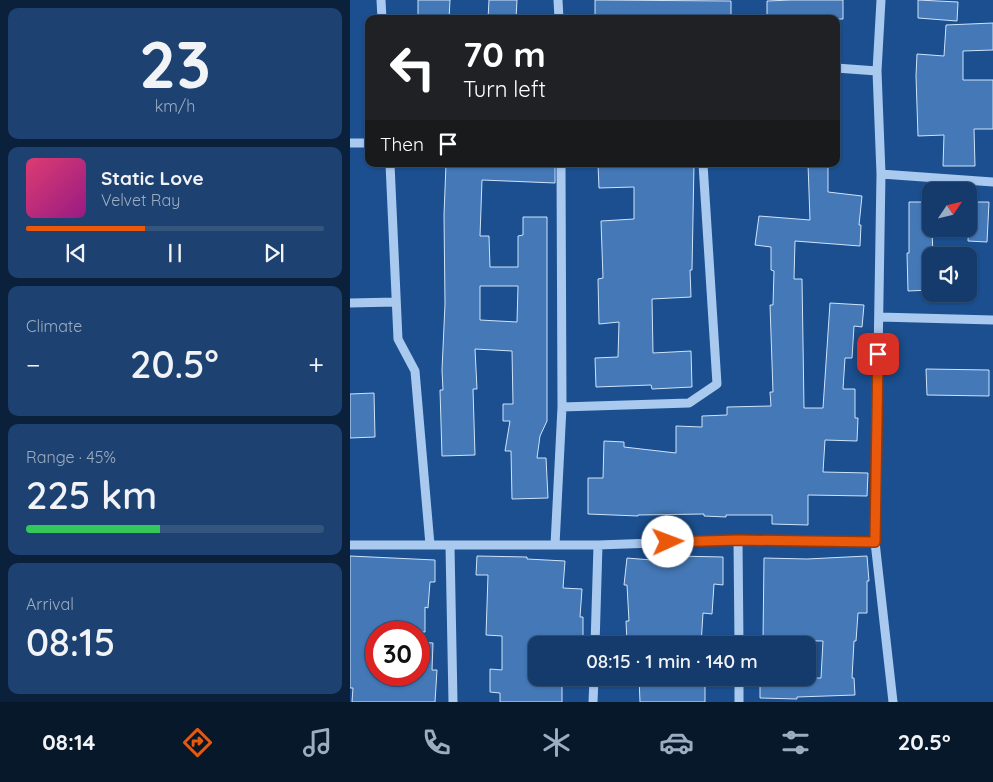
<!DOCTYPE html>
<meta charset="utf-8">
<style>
:root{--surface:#143b6b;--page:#1d4271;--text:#f1f3f6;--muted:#9dadc1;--line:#33557e;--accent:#ea580c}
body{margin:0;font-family:Quicksand,sans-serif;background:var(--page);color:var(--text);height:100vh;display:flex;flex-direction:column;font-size:19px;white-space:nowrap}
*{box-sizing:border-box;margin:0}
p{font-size:16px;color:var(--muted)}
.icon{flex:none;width:28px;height:28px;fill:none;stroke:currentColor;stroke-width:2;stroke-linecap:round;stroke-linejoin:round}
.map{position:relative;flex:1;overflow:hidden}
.drawer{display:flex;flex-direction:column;gap:8px;padding:8px;background:#0b203b;width:350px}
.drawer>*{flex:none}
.top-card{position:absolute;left:15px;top:15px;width:475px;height:152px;border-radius:10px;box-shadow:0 1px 4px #0004,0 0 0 1px var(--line);background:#202124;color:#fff;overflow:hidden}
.needle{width:32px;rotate:55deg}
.buttons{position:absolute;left:572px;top:182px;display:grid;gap:10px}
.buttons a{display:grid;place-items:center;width:55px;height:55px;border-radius:10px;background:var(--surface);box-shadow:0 1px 4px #0004,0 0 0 1px var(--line);font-size:25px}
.speed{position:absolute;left:15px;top:621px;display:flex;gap:10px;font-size:25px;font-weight:700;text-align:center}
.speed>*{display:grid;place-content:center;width:65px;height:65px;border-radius:50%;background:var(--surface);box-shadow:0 1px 4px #0004,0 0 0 1px var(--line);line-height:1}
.speed .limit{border:8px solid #d22;background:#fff;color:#111}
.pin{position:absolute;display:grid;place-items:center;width:42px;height:42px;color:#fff;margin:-21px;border-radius:10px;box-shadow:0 2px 8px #0006}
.me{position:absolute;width:55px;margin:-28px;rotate:88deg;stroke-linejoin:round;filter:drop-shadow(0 0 4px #0008)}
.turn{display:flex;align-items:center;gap:18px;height:105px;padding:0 15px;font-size:22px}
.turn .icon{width:65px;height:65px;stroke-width:2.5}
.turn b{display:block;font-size:35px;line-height:42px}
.then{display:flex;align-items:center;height:48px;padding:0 15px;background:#0003;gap:10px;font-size:19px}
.big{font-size:38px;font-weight:600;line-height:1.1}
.drawer .tile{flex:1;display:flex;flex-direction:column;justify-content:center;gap:8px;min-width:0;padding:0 18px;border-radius:10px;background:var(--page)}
.drawer .dial{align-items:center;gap:0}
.dial b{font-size:65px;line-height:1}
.song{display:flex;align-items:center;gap:15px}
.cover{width:60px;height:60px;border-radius:8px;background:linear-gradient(135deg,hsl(340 70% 55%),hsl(310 70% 35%))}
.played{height:5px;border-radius:2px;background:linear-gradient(90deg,var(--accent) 40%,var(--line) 40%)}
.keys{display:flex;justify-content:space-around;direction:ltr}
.heat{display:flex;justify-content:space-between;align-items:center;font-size:28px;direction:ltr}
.charge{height:8px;border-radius:4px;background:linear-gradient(90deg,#34c759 45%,var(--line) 0)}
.trip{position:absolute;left:178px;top:636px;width:288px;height:50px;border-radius:10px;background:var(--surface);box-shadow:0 1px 4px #0004,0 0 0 1px var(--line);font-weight:600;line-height:50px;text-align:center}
.tabs{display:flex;height:80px;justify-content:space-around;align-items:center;background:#08182b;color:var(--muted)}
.tabs .icon{width:35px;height:35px}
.tabs .current{color:var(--accent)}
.tabs b{font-size:22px;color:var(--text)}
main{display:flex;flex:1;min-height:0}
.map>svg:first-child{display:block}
</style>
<main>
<section class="drawer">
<div class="tile dial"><b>23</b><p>km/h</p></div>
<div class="tile">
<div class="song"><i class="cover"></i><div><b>Static Love</b><p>Velvet Ray</p></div></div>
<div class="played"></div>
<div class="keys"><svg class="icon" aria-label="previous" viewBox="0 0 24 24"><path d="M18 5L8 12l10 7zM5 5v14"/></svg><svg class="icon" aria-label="pause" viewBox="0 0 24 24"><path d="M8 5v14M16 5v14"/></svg><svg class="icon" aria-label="next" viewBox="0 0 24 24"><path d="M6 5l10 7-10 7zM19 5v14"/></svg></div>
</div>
<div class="tile"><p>Climate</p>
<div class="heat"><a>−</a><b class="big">20.5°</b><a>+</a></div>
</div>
<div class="tile"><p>Range · 45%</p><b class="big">225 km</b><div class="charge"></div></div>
<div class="tile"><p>Arrival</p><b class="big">08:15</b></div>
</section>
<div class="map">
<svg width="643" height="702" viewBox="0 0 643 702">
<rect width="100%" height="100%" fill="#1b4f8f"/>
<path fill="#4478b7" stroke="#cfe3fa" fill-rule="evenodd" d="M68,0H100L99,19H68Z
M139,0H167L166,19H138Z
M245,0L381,1V19H245Z
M441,0H493V19H417V1Z
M568,0L608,2L607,21L568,18Z
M643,23V50L613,51V80H643V129H624L625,166H593L594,135L568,136L566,76L567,54L594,56L596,25Z
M96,164H205V183L132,180L130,236H139L140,267H168V236L173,235V217H197V421L190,436L187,458H196L198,498L162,499L161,451H155L160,421H153V404H163L162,351L125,349L127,389H123L125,455L92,456L90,390H93L92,370L95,304L94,215ZM130,286H168L167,322L130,320Z
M248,164H344L342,270H340L341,297L302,299L303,353L341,351L342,387L302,389L301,385L246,387L245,358L268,357L269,322L249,324L248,279L253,278L251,221L284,219V187L249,188Z
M458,164H478V192L512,196L509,225H511L510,246L445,241L444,279H452L454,408H473L480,303L514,305L512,327L504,326L502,358H495L493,389H505V418H508L507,441L475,440L473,472L518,473L517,496L458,495V525L422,524V515H376V517L354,516V514L288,515V516L238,514V478H253L254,441L274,442V447L326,453V426L352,427V416L377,415V407L421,406L420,392H423L420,305H423L424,271L421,270V247L405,245L409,216L460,220Z
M559,202H581L583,256H581V290L558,291L557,253H559Z
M619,202H639L637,242L618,241Z
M576,369L639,370V396L577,395Z
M24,393L25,437L0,438V394Z
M0,556L85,560V582H80L78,608L75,607V632H26V675H69V642L83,643L82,670H87L85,702H2L3,688H0Z
M127,556L177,557V559L215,561L213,588L232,589L230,617H233V638H214V645H179L178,678H212V702H150V693L140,692V669L152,670V636L136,635L138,575H126Z
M326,556L373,557V585L364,584L362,614L353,613L351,645H326L327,640L277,643L276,621H279L277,585H274L277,558L326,562Z
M517,556L519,581H517V613H508L506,641H504L502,678H504L505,695L447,697V699L410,698V678H471L473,641L413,640L414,558L457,559Z
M289,678H355V702H290Z"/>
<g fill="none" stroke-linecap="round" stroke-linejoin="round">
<path stroke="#a9c9ee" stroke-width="9" d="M31,0L32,19
M208,0L209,19
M531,0L527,71L531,174L525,542L543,702
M486,68L527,71
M0,143H19
M40,164L48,339L65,371L80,545
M531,174L643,182
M0,303L46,302
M529,317L643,320
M212,407L339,403L367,384L353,164
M388,540L389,645
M0,545H248L388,540L525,542
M205,545L212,407L211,164
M100,546L103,702
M245,645L248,545
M389,678V702
M243,702L244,678"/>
</g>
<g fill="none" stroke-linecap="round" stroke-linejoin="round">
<defs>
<path id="route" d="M318,542L388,540L525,542L528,354"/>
</defs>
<use href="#route" stroke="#983908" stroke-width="12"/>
<use href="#route" stroke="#ea580c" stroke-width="9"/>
</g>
</svg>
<div class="buttons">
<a><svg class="needle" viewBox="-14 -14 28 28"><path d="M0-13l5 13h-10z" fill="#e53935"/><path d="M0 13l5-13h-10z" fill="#9dadc1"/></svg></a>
<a><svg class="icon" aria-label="sound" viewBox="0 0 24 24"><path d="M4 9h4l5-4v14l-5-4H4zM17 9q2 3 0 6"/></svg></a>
</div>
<div class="speed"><div class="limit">30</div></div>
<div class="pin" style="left:528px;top:354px;background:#d93025"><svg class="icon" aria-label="arrive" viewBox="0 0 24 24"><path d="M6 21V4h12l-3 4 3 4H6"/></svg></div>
<svg class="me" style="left:318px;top:542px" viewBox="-20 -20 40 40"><circle r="19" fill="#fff"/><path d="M0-13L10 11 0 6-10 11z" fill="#ea580c"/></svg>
<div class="trip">08:15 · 1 min · 140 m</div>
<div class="top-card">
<div class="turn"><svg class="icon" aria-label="left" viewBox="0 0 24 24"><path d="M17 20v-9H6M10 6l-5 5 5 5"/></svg><div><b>70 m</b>Turn left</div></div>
<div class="then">Then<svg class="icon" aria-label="arrive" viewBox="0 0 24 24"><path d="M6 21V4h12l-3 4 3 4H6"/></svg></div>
</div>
</div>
</main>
<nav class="tabs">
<b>08:14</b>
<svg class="icon current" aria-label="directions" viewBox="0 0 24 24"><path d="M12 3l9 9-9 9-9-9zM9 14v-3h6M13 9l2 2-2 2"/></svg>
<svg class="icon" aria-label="music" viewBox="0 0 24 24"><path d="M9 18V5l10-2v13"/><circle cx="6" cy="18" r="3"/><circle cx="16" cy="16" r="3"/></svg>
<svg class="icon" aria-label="phone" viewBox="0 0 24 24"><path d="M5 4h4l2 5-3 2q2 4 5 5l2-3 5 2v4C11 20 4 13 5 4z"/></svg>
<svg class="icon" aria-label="climate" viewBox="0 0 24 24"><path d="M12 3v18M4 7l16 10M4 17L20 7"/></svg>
<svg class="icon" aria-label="car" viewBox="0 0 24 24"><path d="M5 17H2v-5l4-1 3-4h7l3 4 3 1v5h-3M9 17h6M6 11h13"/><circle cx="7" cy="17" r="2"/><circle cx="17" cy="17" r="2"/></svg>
<svg class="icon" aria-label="filters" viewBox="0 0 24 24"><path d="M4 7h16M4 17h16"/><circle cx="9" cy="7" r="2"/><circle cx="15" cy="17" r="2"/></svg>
<b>20.5°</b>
</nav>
